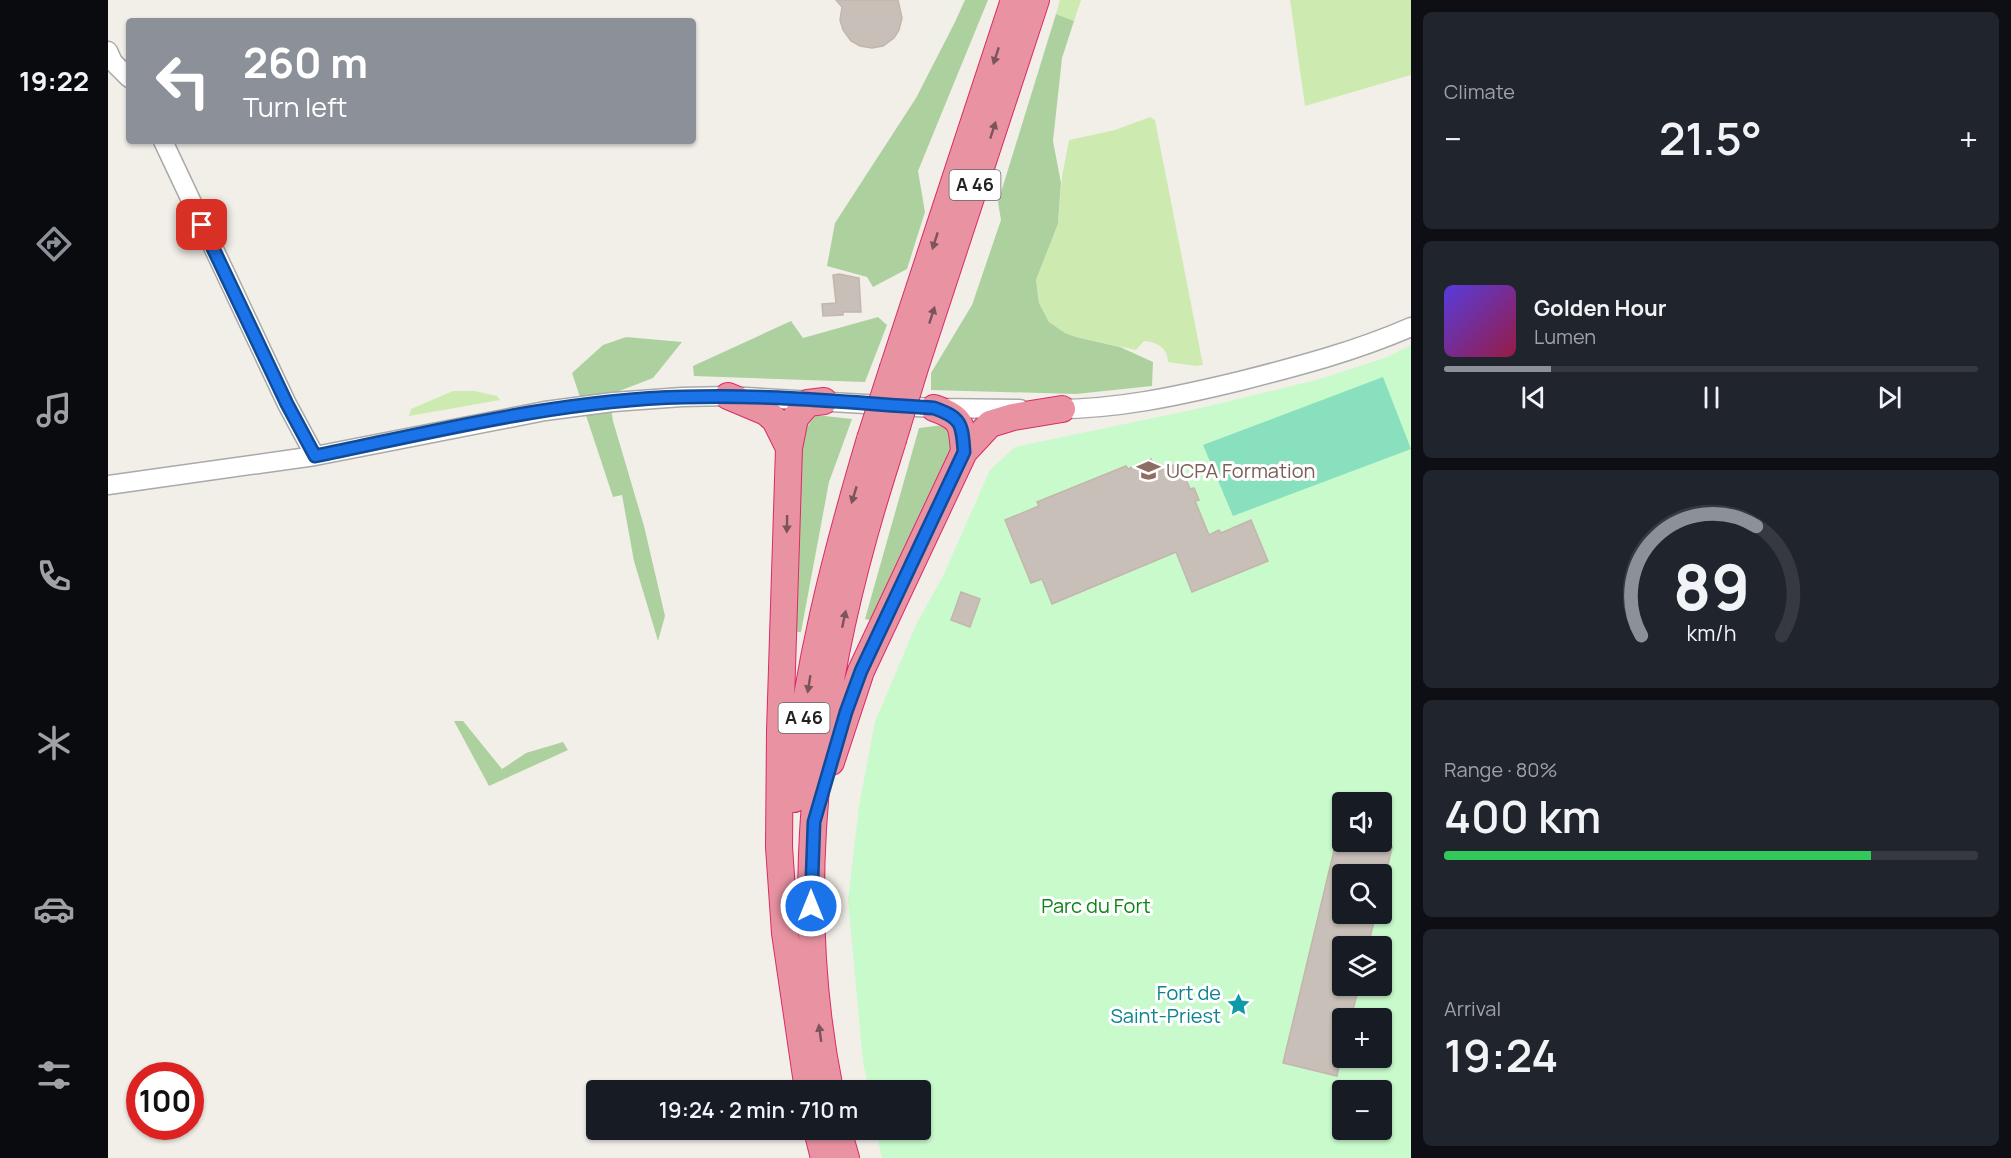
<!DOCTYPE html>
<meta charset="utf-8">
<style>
:root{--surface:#171b24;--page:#20242c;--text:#f1f3f6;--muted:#9ea1a6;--line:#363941;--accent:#8c9099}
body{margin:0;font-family:Manrope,sans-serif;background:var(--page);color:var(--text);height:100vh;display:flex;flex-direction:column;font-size:22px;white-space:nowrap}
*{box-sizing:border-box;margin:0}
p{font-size:20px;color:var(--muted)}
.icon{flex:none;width:33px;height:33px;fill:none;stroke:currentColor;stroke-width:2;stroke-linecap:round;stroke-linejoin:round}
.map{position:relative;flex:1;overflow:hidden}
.panel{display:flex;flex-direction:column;gap:12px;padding:12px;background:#0d0f14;width:600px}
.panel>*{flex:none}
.banner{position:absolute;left:18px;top:18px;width:570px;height:126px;border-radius:6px;box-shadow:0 2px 4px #0004;background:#8c9099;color:#fff;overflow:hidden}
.controls{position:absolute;left:1224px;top:792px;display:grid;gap:12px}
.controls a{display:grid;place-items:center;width:60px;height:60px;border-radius:6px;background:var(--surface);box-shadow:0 2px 4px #0004;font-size:30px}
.speed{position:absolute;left:18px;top:1062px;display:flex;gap:12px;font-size:30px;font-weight:700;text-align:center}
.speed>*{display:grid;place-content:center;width:78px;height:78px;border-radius:50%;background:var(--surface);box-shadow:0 2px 4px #0004;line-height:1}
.speed .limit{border:9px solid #d22;background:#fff;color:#111}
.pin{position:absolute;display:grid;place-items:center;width:51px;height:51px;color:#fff;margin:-26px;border-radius:12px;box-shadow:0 3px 9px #0006}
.me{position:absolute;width:66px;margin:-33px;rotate:0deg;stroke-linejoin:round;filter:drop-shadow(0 0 4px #0008)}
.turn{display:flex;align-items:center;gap:21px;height:126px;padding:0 18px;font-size:27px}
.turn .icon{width:78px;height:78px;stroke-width:2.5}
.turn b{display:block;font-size:42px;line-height:51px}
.big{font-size:45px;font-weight:600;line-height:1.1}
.panel .tile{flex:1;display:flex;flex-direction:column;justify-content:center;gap:9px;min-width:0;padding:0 21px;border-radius:9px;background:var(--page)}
.panel .dial{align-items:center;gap:0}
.dial svg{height:156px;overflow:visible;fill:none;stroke:var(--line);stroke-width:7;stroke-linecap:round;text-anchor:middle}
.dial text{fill:var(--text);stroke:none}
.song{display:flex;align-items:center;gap:18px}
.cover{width:72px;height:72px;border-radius:9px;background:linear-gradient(135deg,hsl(250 70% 55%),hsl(340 70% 35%))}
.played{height:6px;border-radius:3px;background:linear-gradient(90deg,var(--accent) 20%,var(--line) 20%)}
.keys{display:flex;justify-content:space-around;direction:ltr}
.heat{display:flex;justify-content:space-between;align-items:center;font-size:33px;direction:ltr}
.charge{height:9px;border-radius:4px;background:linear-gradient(90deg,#34c759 80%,var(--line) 0)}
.trip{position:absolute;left:478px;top:1080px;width:345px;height:60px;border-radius:6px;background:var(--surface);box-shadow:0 2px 4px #0004;font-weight:600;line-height:60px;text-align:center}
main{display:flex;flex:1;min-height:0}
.tabs{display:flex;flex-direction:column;width:108px;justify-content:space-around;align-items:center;background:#090b0e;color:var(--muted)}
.tabs .icon{width:42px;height:42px}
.tabs .selected{color:var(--accent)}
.tabs b{font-size:27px;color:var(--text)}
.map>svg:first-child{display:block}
</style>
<main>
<nav class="tabs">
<b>19:22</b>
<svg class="icon selected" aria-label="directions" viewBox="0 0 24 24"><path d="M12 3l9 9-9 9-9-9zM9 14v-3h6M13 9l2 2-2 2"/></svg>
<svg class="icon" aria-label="music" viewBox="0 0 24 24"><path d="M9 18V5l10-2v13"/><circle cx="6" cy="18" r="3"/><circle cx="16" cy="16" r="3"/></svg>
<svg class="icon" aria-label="phone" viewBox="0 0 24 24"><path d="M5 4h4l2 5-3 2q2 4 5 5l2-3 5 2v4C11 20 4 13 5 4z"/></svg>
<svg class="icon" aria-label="climate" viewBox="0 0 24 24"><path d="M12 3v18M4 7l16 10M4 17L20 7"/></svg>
<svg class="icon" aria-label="car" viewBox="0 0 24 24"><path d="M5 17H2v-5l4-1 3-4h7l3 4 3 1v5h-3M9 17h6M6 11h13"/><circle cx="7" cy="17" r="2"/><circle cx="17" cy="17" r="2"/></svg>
<svg class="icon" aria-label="filters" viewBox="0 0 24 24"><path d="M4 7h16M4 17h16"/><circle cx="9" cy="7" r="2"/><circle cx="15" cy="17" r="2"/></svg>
</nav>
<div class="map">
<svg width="1303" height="1158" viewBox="0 0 1303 1158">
<rect width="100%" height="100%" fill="#f2efe9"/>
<path fill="#cdebb0" d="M952,0H973L966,21L948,14Z
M1182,0H1303V75L1197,106Z
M1042,117L1047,120L1095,365L1088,366L1060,362C1060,348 1049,342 1036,341L1028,350L968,337L957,333L941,322L931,303L928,280L950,224L954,177L961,140L1007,130Z
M345,391H367L389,396L392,400L301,416L303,409Z"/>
<path fill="#add19e" d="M857,0H880L810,171L817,212L799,269L765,287L759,277L719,266L727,223L808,98L846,24Z
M948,14L966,21L954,58L945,141L953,183L950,224L928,280L931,303L941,322L957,333L968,337L1012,347L1045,362L1044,386L968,394L823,390V373L864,305L893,220L890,202Z
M770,317L779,325L757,382L586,376L585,366L683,321L695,338Z
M518,337L574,342L545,378L501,395L505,421L536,526L557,616L550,641L526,561L514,495L505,497L464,373L495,345Z
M708,415L744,419L721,482L693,632H685L691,437Z
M835,425L846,435L845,459L766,621L757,619L811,428Z
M346,721H355L394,769L418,753L455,742L460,750L381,786Z"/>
<path fill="#c8facc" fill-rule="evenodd" d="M1303,345V1158H774L768,1130H813V1090H761L755,1062L740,900L751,806L767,722L808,625L835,576L882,470L907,447L1093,408L1208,380L1277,358ZM1234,802H1274V842H1234ZM1234,874H1274V914H1234ZM1234,946H1274V986H1234ZM1234,1018H1274V1058H1234ZM1234,1090H1274V1130H1234Z"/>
<path fill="#88e0be" d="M1275,377L1303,449L1125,516L1095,445Z"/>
<path fill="#c7bfb8" stroke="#c4b6ab" stroke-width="1.5" d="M728,0H790L794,18L791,30L786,38L775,46L764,48L752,46L743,41L735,30L732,20L734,7Z
M731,274L751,278L753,312H735V315L715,316L714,304L728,303L725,275Z
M1043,459L1049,472L1071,463L1082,489L1086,488L1091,500L1087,501L1101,535L1111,530L1113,533L1143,520L1160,561L1084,592L1068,552L944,604L934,579L923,583L897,520L931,506L929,502L1018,466L1020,469Z
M853,592L872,599L862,627L843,620Z
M1228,842H1261L1284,847L1278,874H1234V914H1268L1260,946H1234V986H1251L1243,1018H1234V1053L1229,1076L1175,1063Z"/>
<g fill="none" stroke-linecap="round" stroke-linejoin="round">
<defs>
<path id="minor" d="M0,51L5,62L21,78
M55,141L179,404L207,456
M942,409C1007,410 1070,396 1132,381C1191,366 1248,351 1303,327
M0,485L207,456L437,411L505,402L574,397L620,396L826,408L912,409"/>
<path id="highway" d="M785,368L906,0
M806,371L928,0
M620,396L658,412L667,420L681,448
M826,408C854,418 854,424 856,452
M723,762L753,671L856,452L882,424L905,417L954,409
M686,799C696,675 727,557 762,439
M700,1090L677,933L671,847L672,731L681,448L687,418L700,403L716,401
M722,1090C685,907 706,715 756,536C765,503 775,472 785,440
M709,1130L716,1158
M730,1130L738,1158"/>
</defs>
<use href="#minor" stroke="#a9a9a9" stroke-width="21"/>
<use href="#highway" stroke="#dc2a67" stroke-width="28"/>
<use href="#minor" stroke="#fff" stroke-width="18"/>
<use href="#highway" stroke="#e892a2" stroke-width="26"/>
<defs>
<path id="highway-bridge" d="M762,439L785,368
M785,440L806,371"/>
</defs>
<use href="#highway-bridge" stroke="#dc2a67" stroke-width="28" stroke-linecap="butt"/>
<use href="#highway-bridge" stroke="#e892a2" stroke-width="26"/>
</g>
<defs><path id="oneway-solid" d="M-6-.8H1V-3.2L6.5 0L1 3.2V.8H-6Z" transform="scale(1.5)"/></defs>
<g fill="#7b545c">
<use href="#oneway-solid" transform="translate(888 56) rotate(108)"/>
<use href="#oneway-solid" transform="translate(885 130) rotate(-72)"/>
<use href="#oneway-solid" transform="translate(827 241) rotate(108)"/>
<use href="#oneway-solid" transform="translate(824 315) rotate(-72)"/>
<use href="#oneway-solid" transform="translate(746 495) rotate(107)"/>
<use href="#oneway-solid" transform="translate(679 524) rotate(91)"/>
<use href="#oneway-solid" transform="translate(736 619) rotate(-78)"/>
<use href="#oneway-solid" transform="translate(701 684) rotate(99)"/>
<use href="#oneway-solid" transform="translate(712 1033) rotate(-98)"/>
</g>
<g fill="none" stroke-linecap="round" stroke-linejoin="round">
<defs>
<path id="route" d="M94,225L179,404L207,456C329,431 452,400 576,397C659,394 743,403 826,408C854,418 854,424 856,452L753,671L738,712L706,822L703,906"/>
</defs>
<use href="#route" stroke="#114b97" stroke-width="15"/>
<use href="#route" stroke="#1a73e8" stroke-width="10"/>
</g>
<defs>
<symbol id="university-bare" viewBox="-9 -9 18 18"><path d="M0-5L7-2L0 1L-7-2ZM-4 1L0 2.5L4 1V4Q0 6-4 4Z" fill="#8d6e63" stroke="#fff" stroke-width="2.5" paint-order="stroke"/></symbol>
<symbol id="sight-bare" viewBox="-9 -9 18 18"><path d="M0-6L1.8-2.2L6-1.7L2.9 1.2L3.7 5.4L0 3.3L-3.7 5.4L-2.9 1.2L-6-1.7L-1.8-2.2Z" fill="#0f9aa8" stroke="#fff" stroke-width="2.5" paint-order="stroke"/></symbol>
</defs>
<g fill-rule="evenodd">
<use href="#university-bare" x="1024" y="454" width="33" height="33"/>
<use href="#sight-bare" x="1114" y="988" width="33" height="33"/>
</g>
<g text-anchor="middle" stroke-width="6" stroke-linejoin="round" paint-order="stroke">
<g fill="#fff" stroke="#646464" stroke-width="1.5">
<rect x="841.5" y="170" width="51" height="30" rx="4.5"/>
<rect x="670.5" y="703" width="51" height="30" rx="4.5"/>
</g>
<g font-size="18" font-weight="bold" fill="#222">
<text x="867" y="191">A 46</text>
<text x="696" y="724">A 46</text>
</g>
<g font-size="20" fill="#785e54" stroke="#fff" text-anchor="start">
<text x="1058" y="478">UCPA Formation</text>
</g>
<g font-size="20" fill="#0c8416" stroke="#fff">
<text x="988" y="913">Parc du Fort</text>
</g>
<g font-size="20" fill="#0d838f" stroke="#fff" text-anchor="end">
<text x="1113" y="1000">Fort de<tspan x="1113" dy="23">Saint-Priest</tspan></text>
</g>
</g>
</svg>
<div class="controls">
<a><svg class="icon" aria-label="sound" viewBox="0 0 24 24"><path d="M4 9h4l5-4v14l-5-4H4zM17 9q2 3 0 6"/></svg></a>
<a><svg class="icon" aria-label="search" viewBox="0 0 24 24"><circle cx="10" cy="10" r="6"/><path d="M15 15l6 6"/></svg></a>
<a><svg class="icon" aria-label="layers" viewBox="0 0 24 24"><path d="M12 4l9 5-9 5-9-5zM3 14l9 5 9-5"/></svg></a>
<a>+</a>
<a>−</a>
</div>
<div class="speed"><div class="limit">100</div></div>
<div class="pin" style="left:94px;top:225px;background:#d93025"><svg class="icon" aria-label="arrive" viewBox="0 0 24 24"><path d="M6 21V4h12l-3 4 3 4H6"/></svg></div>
<svg class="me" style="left:703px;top:906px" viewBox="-20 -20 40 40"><circle r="17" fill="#1a73e8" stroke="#fff" stroke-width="3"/><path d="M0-11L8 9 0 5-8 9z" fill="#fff"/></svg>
<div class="trip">19:24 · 2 min · 710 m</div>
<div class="banner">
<div class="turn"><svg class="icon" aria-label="left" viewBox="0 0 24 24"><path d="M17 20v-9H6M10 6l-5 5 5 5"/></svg><div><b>260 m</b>Turn left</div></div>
</div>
</div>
<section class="panel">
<div class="tile"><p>Climate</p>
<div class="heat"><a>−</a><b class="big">21.5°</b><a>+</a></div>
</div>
<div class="tile">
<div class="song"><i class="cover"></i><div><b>Golden Hour</b><p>Lumen</p></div></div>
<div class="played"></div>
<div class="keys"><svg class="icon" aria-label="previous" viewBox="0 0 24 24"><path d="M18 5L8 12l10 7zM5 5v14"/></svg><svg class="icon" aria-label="pause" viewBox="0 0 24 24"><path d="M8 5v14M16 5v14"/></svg><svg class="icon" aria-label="next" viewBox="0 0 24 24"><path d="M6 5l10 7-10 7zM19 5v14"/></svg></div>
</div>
<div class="tile dial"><svg viewBox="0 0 100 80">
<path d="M14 69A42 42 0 1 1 86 69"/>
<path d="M14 69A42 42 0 0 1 73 13" stroke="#8c9099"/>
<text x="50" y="56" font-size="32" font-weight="700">89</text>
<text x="50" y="72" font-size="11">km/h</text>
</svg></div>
<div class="tile"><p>Range · 80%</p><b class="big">400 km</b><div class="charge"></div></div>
<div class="tile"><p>Arrival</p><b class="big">19:24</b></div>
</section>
</main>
